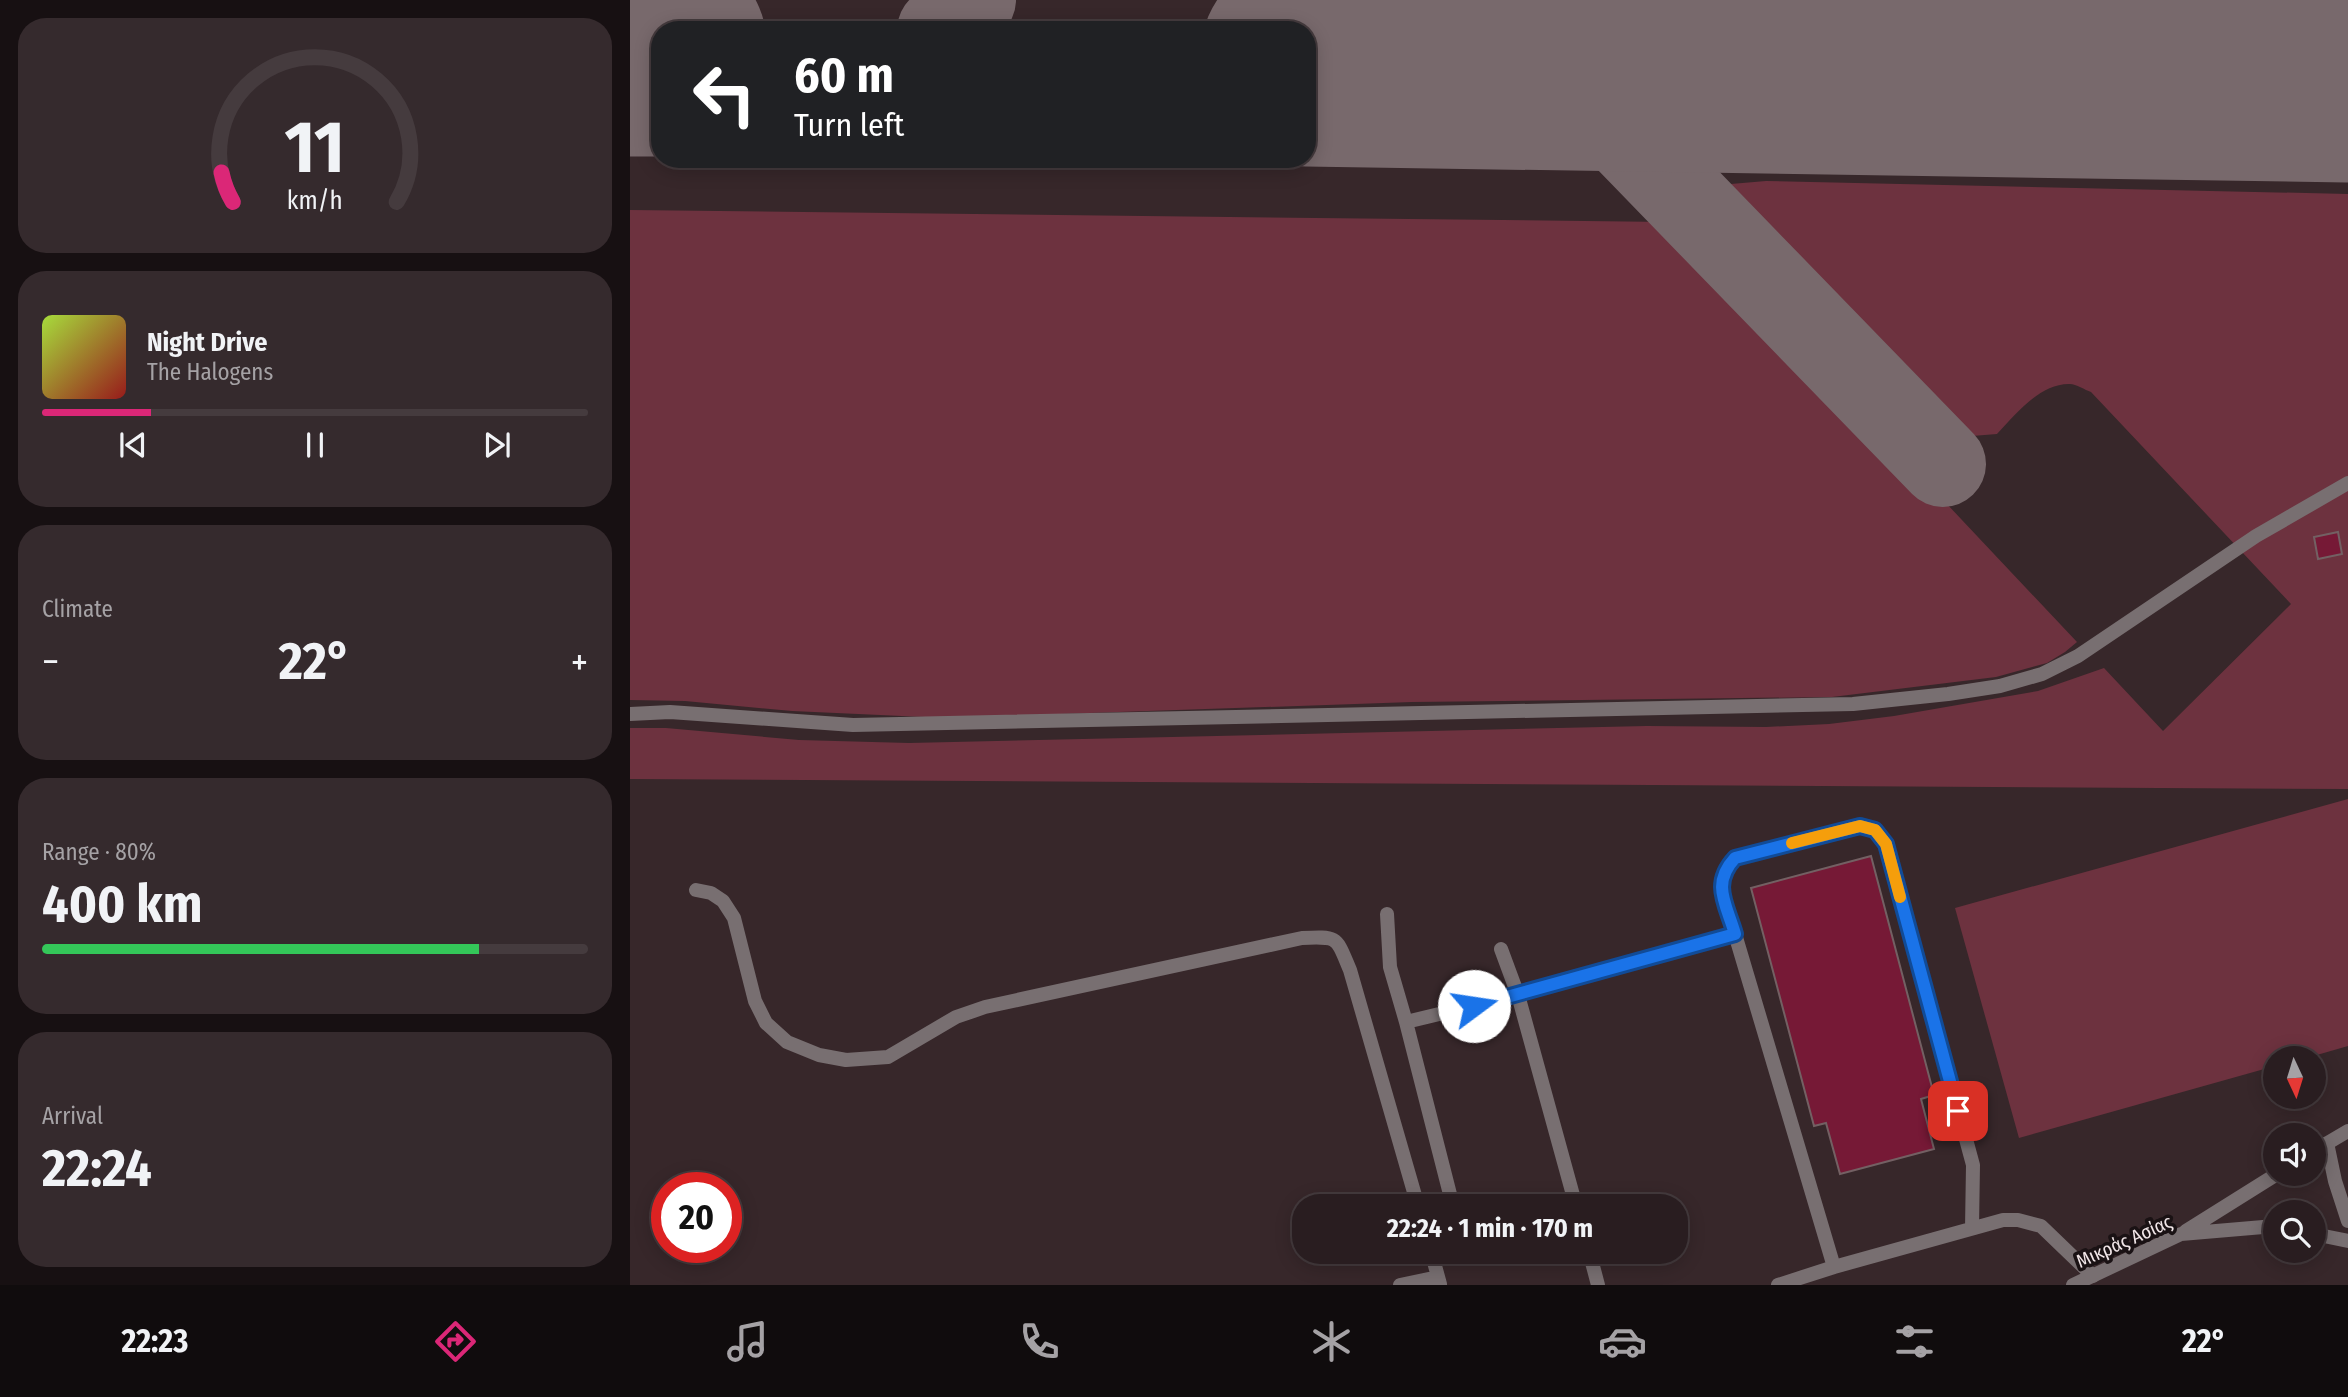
<!DOCTYPE html>
<meta charset="utf-8">
<style>
:root{--surface:#291d20;--page:#352a2d;--text:#f1f3f6;--muted:#a5a2a5;--line:#453b3e;--accent:#db2777}
body{margin:0;font-family:"Fira Sans Condensed",sans-serif;background:var(--page);color:var(--text);height:100vh;display:flex;flex-direction:column;font-size:26px;white-space:nowrap}
*{box-sizing:border-box;margin:0}
p{font-size:23px;color:var(--muted)}
.icon{flex:none;width:38px;height:38px;fill:none;stroke:currentColor;stroke-width:2;stroke-linecap:round;stroke-linejoin:round}
.map{position:relative;flex:1;overflow:hidden}
.sheet{display:flex;flex-direction:column;gap:18px;padding:18px;background:#171012;width:630px}
.sheet>*{flex:none}
.banner{position:absolute;left:21px;top:21px;width:665px;height:147px;border-radius:28px;box-shadow:0 4px 18px #0003,0 0 0 2px var(--line);background:#202124;color:#fff;overflow:hidden}
.needle{width:46px;rotate:176deg}
.fabs{position:absolute;left:1633px;top:1046px;display:grid;gap:14px}
.fabs a{display:grid;place-items:center;width:63px;height:63px;border-radius:50%;background:var(--surface);box-shadow:0 4px 18px #0003,0 0 0 2px var(--line);font-size:35px}
.speed{position:absolute;left:21px;top:1172px;display:flex;gap:14px;font-size:35px;font-weight:700;text-align:center}
.speed>*{display:grid;place-content:center;width:91px;height:91px;border-radius:50%;background:var(--surface);box-shadow:0 4px 18px #0003,0 0 0 2px var(--line);line-height:1}
.speed .limit{border:10px solid #d22;background:#fff;color:#111}
.pin{position:absolute;display:grid;place-items:center;width:60px;height:60px;color:#fff;margin:-30px;border-radius:14px;box-shadow:0 4px 10px #0006}
.me{position:absolute;width:77px;margin:-38px;rotate:76deg;stroke-linejoin:round;filter:drop-shadow(0 0 5px #0008)}
.turn{display:flex;align-items:center;gap:24px;height:147px;padding:0 28px;font-size:32px}
.turn .icon{width:91px;height:91px;stroke-width:2.5}
.turn b{display:block;font-size:49px;line-height:60px}
.big{font-size:52px;font-weight:700;line-height:1.1}
.sheet .card{flex:1;display:flex;flex-direction:column;justify-content:center;gap:10px;min-width:0;padding:0 24px;border-radius:28px;background:var(--page)}
.sheet .dial{align-items:center;gap:0}
.dial svg{height:182px;overflow:visible;fill:none;stroke:var(--line);stroke-width:7;stroke-linecap:round;text-anchor:middle}
.dial text{fill:var(--text);stroke:none}
.song{display:flex;align-items:center;gap:21px}
.cover{width:84px;height:84px;border-radius:10px;background:linear-gradient(135deg,hsl(80 70% 55%),hsl(0 70% 35%))}
.played{height:7px;border-radius:4px;background:linear-gradient(90deg,var(--accent) 20%,var(--line) 20%)}
.keys{display:flex;justify-content:space-around;direction:ltr}
.heat{display:flex;justify-content:space-between;align-items:center;font-size:38px;direction:ltr}
.charge{height:10px;border-radius:5px;background:linear-gradient(90deg,#34c759 80%,var(--line) 0)}
.trip{position:absolute;left:662px;top:1194px;width:396px;height:70px;border-radius:28px;background:var(--surface);box-shadow:0 4px 18px #0003,0 0 0 2px var(--line);font-weight:700;line-height:70px;text-align:center}
.tab-bar{display:flex;height:112px;justify-content:space-around;align-items:center;background:#100c0d;color:var(--muted)}
.tab-bar .icon{width:49px;height:49px}
.tab-bar .active{color:var(--accent)}
.tab-bar b{font-size:32px;color:var(--text)}
main{display:flex;flex:1;min-height:0}
.map>svg:first-child{display:block}
</style>
<main>
<section class="sheet">
<div class="card dial"><svg viewBox="0 0 100 80">
<path d="M14 69A42 42 0 1 1 86 69"/>
<path d="M14 69A42 42 0 0 1 9 56" stroke="#db2777"/>
<text x="50" y="56" font-size="32" font-weight="700">11</text>
<text x="50" y="72" font-size="11">km/h</text>
</svg></div>
<div class="card">
<div class="song"><i class="cover"></i><div><b>Night Drive</b><p>The Halogens</p></div></div>
<div class="played"></div>
<div class="keys"><svg class="icon" aria-label="previous" viewBox="0 0 24 24"><path d="M18 5L8 12l10 7zM5 5v14"/></svg><svg class="icon" aria-label="pause" viewBox="0 0 24 24"><path d="M8 5v14M16 5v14"/></svg><svg class="icon" aria-label="next" viewBox="0 0 24 24"><path d="M6 5l10 7-10 7zM19 5v14"/></svg></div>
</div>
<div class="card"><p>Climate</p>
<div class="heat"><a>−</a><b class="big">22°</b><a>+</a></div>
</div>
<div class="card"><p>Range · 80%</p><b class="big">400 km</b><div class="charge"></div></div>
<div class="card"><p>Arrival</p><b class="big">22:24</b></div>
</section>
<div class="map">
<svg width="1718" height="1285" viewBox="0 0 1718 1285">
<rect width="100%" height="100%" fill="#37272a"/>
<path fill="#6d323f" d="M1136,181L1718,194V789L0,779V728H36L169,740L279,743L1017,726L1136,727L1199,724L1264,716L1408,691L1474,668L1533,731L1661,604L1461,392C1455,390 1446,384 1440,384C1410,383 1385,415 1367,434L1342,436L1310,418L1089,185Z
M0,210L1037,222L1233,415L1447,642L1435,652L1417,663L1366,677L1202,697L782,702L316,718L162,711L55,701L0,700Z
M1718,799V1046L1673,1059H1645V1066L1389,1138L1325,908Z"/>
<g fill="none" stroke-linecap="round" stroke-linejoin="round">
<path stroke="#78696c" stroke-width="86" d="M689,0C764,28 843,46 922,57C957,62 994,62 1029,65
M310,30L343,0
M924,63L1313,464"/>
<path stroke="#78696c" stroke-width="215" d="M0,49H30
M677,59L1718,75"/>
</g>
<path fill="#761936" stroke="#736063" stroke-width="2" d="M1708,532L1712,554L1688,559L1684,537Z
M1241,856L1304,1095L1291,1099L1304,1149L1210,1174L1196,1123L1184,1126L1121,888Z"/>
<g fill="none" stroke-linecap="round" stroke-linejoin="round">
<path stroke="#786f71" stroke-width="14" d="M0,714L40,712L223,725L1223,704L1318,694L1370,686L1412,674L1448,656L1626,536L1718,483
M66,890L81,893L93,901L104,918L125,1001L136,1023L157,1042L189,1055L216,1060L258,1057L326,1017L355,1007L672,938C709,936 706,937 720,970L788,1206
M757,914L760,967L776,1022L823,1206
M871,949L888,995L946,1206
M776,1022L888,995L1105,934
M801,1251L810,1284
M959,1251L968,1285
M1204,1267L1091,887L1095,870L1106,858L1230,826L1245,830L1256,844L1343,1165L1342,1228
M770,1285L808,1277
M1148,1285L1204,1267L1373,1220H1388L1411,1226L1463,1276"/>
<path stroke="#786f71" stroke-width="14" d="M1697,1143L1705,1181L1718,1221
M1684,1151L1718,1131
M1556,1231L1647,1174
M1684,1234L1718,1241
M1443,1285L1551,1234L1645,1226"/>
</g>
<g fill="none" stroke-linecap="round" stroke-linejoin="round">
<defs>
<path id="route" d="M844,1006L1105,934C1096,903 1081,884 1105,858L1230,826L1245,830L1256,844L1328,1111"/>
</defs>
<use href="#route" stroke="#114b97" stroke-width="18"/>
<use href="#route" stroke="#1a73e8" stroke-width="12"/>
<path stroke="#f59e0b" stroke-width="12" d="M1162,843L1230,826L1245,830L1256,844L1270,897"/>
</g>
<g text-anchor="middle" stroke-width="7" stroke-linejoin="round" paint-order="stroke">
<g font-size="19" fill="#f1e6e8" stroke="#1a1214">
<text transform="translate(1494 1241) rotate(-24)" y="7">Μικράς Ασίας</text>
</g>
</g>
</svg>
<div class="fabs">
<a><svg class="needle" viewBox="-14 -14 28 28"><path d="M0-13l5 13h-10z" fill="#e53935"/><path d="M0 13l5-13h-10z" fill="#a5a2a5"/></svg></a>
<a><svg class="icon" aria-label="sound" viewBox="0 0 24 24"><path d="M4 9h4l5-4v14l-5-4H4zM17 9q2 3 0 6"/></svg></a>
<a><svg class="icon" aria-label="search" viewBox="0 0 24 24"><circle cx="10" cy="10" r="6"/><path d="M15 15l6 6"/></svg></a>
</div>
<div class="speed"><div class="limit">20</div></div>
<div class="pin" style="left:1328px;top:1111px;background:#d93025"><svg class="icon" aria-label="arrive" viewBox="0 0 24 24"><path d="M6 21V4h12l-3 4 3 4H6"/></svg></div>
<svg class="me" style="left:844px;top:1006px" viewBox="-20 -20 40 40"><circle r="19" fill="#fff"/><path d="M0-13L10 11 0 6-10 11z" fill="#1a73e8"/></svg>
<div class="trip">22:24 · 1 min · 170 m</div>
<div class="banner">
<div class="turn"><svg class="icon" aria-label="left" viewBox="0 0 24 24"><path d="M17 20v-9H6M10 6l-5 5 5 5"/></svg><div><b>60 m</b>Turn left</div></div>
</div>
</div>
</main>
<nav class="tab-bar">
<b>22:23</b>
<svg class="icon active" aria-label="directions" viewBox="0 0 24 24"><path d="M12 3l9 9-9 9-9-9zM9 14v-3h6M13 9l2 2-2 2"/></svg>
<svg class="icon" aria-label="music" viewBox="0 0 24 24"><path d="M9 18V5l10-2v13"/><circle cx="6" cy="18" r="3"/><circle cx="16" cy="16" r="3"/></svg>
<svg class="icon" aria-label="phone" viewBox="0 0 24 24"><path d="M5 4h4l2 5-3 2q2 4 5 5l2-3 5 2v4C11 20 4 13 5 4z"/></svg>
<svg class="icon" aria-label="climate" viewBox="0 0 24 24"><path d="M12 3v18M4 7l16 10M4 17L20 7"/></svg>
<svg class="icon" aria-label="car" viewBox="0 0 24 24"><path d="M5 17H2v-5l4-1 3-4h7l3 4 3 1v5h-3M9 17h6M6 11h13"/><circle cx="7" cy="17" r="2"/><circle cx="17" cy="17" r="2"/></svg>
<svg class="icon" aria-label="filters" viewBox="0 0 24 24"><path d="M4 7h16M4 17h16"/><circle cx="9" cy="7" r="2"/><circle cx="15" cy="17" r="2"/></svg>
<b>22°</b>
</nav>
